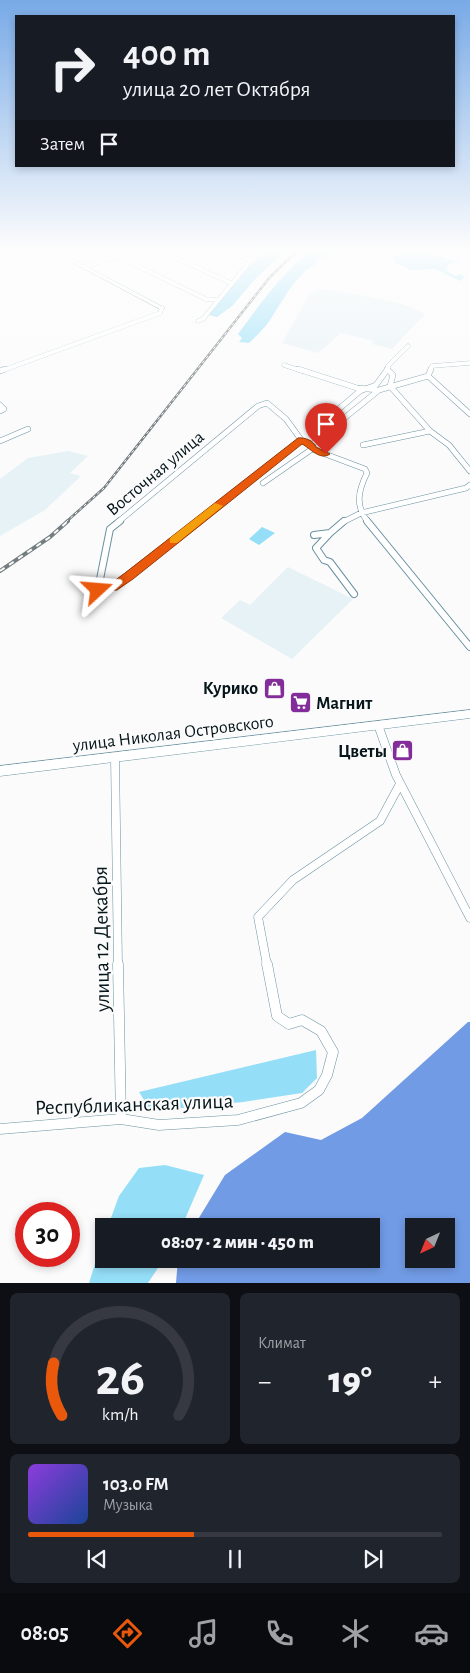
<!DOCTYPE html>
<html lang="ru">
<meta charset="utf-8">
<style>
:root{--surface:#171b24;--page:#20242c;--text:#f1f3f6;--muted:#9ea1a6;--line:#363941;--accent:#ea580c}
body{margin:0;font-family:"Alegreya Sans",sans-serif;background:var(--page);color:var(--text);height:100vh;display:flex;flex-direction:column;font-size:19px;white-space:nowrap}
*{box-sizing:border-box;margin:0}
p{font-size:16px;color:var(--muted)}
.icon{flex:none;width:28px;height:28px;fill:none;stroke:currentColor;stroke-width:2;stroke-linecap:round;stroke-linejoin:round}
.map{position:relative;height:1283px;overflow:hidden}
.sheet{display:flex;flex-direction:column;gap:10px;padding:10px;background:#0d0f14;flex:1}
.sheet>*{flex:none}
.top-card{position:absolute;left:15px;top:15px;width:440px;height:152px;border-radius:0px;box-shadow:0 2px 8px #0003;background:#171b24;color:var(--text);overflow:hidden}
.needle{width:32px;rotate:223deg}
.buttons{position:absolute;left:405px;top:1218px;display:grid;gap:10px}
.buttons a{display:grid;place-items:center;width:50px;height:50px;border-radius:0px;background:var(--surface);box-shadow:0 2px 8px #0003;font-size:25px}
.speed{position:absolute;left:15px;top:1202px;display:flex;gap:10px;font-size:25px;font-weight:700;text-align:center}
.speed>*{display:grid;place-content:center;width:65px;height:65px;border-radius:50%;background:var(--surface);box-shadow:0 2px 8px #0003;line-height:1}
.speed .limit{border:8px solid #d22;background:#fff;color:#111}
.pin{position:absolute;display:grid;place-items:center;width:42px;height:42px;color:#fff;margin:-51px -21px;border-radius:50% 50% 50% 0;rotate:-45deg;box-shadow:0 0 5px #0007}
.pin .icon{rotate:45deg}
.me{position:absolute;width:55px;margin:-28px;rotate:71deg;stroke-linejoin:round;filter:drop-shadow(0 0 4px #0008)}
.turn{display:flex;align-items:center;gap:18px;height:105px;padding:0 25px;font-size:22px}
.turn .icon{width:65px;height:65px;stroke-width:2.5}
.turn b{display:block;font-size:35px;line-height:42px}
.then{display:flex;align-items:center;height:48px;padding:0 25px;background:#0003;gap:10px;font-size:19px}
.big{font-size:38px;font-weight:800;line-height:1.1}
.sheet .card{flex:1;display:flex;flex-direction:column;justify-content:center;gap:8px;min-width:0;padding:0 18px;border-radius:8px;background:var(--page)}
.sheet .dial{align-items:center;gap:0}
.dial svg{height:130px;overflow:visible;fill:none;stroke:var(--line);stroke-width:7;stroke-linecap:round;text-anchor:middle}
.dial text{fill:var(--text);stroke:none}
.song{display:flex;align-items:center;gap:15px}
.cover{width:60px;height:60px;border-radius:8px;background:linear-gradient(135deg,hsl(270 70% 55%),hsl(220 70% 35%))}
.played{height:5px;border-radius:2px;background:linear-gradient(90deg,var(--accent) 40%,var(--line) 40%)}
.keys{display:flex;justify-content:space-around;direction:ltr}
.heat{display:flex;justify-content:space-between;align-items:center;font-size:28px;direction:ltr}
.sheet .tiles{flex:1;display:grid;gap:10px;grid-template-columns:1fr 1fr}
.card:last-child{grid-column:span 2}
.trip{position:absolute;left:95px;top:1218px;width:285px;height:50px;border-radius:0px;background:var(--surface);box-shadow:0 2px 8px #0003;font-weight:800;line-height:50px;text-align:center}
.menu{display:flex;height:80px;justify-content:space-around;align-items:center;background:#090b0e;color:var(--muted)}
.menu .icon{width:35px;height:35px}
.menu .active{color:var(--accent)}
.menu b{font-size:22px;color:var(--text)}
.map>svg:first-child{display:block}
</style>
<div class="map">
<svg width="470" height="1283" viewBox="0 0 470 1283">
<rect width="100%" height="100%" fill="#fbfbfb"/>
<path fill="#e7f2f6" d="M321,289L362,295L405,305L425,314L392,349L372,344L373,341L341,333L318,353L282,343L310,293Z
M68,451L88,456L70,473L81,476L45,510L0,536V479L28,458Z
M288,567L353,599L292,659L221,618L240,600L250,605Z"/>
<path fill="#95def8" d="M265,251H285L258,276L232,306L217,317L209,315L235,280H239L243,272Z
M311,251L337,252L316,260L317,263C295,275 284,299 270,320C265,328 256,336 249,343L239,342L242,338L238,334C260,305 281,273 311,251Z
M409,251H429L450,260L462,261L449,264L446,270L455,276L461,274L465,277L460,281L435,269L411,270L396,263L393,259L394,254Z
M262,527L275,533L259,545L249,539Z
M316,1050L317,1078L302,1093L243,1102L151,1111L139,1092Z
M165,1165L204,1175L182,1226H108L119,1196L139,1168Z
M104,1235V1259H164L148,1283H89Z"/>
<path fill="#719be5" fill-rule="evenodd" d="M468,1022H470V1283H176L178,1259H371V1226H194L225,1175L285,1132L321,1140L362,1118ZM414,1226H446V1259H414Z"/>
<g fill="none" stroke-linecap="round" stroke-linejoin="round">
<defs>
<path id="street-far4" d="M106,251L206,299L217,300
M161,251L231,283
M84,267L133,251
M198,321L203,319L248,264L219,251
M284,365L302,371
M1,371L160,313L162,308
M388,371V366L408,346
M430,371L432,366L470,363"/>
<path id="street-far3" d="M298,369L357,388L379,390
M387,369L393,375L390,386L430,431L449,445L470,471
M0,371L5,369
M428,376L470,414
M0,405L4,409L0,411
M334,413L360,391L376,385L387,370
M0,441L28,429
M311,445L379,390L428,376L431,369
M363,445L430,431
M263,483L312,449
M118,522L258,406L267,403L286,419L302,441L311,445L312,449L365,469L367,473C358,491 355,506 368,522
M197,522L301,440
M343,522L361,513L466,488L470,485"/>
<path id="street-far2" d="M367,521L470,647
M330,533L316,548L324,560L330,562L354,594
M314,535L330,533L344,521
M98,589L113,587L199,521
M91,600L98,589L110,529L120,521"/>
<path id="street-far1" d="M378,725L396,775L470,918
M115,757L118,965
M267,965L258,917L293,880L380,821L400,784"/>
<path id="street" d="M118,964L121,1119
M0,1129L121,1119L159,1125L238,1120L301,1103L319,1090L327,1075L333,1052L321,1031L302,1020L289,1024L277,1016L267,964"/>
<path id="secondary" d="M51,251H57L165,308L160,309Z"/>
<path id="primary" d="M470,710V718L0,776V766Z"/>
</defs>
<use href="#street-far4" stroke="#6a92a1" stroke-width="4.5"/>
<use href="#street-far3" stroke="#6a92a1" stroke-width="6"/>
<use href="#street-far2" stroke="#6a92a1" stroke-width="8"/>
<use href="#street-far1" stroke="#6a92a1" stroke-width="9"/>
<use href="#street" stroke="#6a92a1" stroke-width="11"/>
<use href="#secondary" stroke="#6a92a1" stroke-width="1"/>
<use href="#primary" stroke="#6a92a1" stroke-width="1"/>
<use href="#street-far4" stroke="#fff" stroke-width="4"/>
<use href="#street-far3" stroke="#fff" stroke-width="5"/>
<use href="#street-far2" stroke="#fff" stroke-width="6"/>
<use href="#street-far1" stroke="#fff" stroke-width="8"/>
<use href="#street" stroke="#fff" stroke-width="10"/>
<use href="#secondary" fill="#fff" fill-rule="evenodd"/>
<use href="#primary" fill="#fff" fill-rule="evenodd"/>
<defs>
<path id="rail-far1" d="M66,522L104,488L270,277L297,251"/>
<path id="rail" d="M0,571L50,537L68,521"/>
</defs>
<use href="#rail-far1" stroke="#747d80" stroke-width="2.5"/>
<use href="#rail" stroke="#747d80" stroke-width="4"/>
<use href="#rail-far1" stroke="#fbfbfb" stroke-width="1" stroke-dasharray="3" stroke-linecap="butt"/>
<use href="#rail" stroke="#fbfbfb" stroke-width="2" stroke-dasharray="5.5" stroke-linecap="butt"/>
</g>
<linearGradient id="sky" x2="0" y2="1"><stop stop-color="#78aae7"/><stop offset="0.58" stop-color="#fdfdfd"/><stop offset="1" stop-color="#fdfdfd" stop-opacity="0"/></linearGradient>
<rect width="470" height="431" fill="url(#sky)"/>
<path fill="#ea580c" stroke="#983908" d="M298,438C305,437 314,441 316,447L330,454C320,461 310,448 302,444L133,579L117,590L94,592V587L110,584L125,573Z"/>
<path fill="#f59e0b" d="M215,503L223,506L177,543H170V538Z"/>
<defs>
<symbol id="shop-square" viewBox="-11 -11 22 22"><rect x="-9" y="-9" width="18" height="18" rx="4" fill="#832d9a" stroke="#fbfbfb"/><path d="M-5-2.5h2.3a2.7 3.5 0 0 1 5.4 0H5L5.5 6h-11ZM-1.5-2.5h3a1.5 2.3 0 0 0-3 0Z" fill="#fff"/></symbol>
<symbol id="supermarket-square" viewBox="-11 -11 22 22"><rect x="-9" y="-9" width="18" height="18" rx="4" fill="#832d9a" stroke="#fbfbfb"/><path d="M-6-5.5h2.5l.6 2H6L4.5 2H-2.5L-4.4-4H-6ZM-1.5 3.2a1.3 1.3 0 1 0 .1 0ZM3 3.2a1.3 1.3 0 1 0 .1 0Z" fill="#fff"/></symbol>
</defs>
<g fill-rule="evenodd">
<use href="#shop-square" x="262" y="676" width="25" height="25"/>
<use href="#supermarket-square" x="288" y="690" width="25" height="25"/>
<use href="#shop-square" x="390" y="738" width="25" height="25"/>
</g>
<g text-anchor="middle" stroke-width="4.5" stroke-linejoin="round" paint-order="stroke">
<g font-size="18" fill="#06161b" stroke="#fbfbfb">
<text transform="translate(155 473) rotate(-40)" y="6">Восточная улица</text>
<text transform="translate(173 733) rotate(-7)" y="6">улица Николая Островского</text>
</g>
<g font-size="18" font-weight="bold" fill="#06161b" stroke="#fbfbfb" text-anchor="end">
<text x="258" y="694">Курико</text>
<text x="316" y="709" text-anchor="start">Магнит</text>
<text x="387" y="757">Цветы</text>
</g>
<g font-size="21" fill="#06161b" stroke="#fbfbfb">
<text transform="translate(101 939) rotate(-91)" y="7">улица 12 Декабря</text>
<text transform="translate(134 1104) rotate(-2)" y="7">Республиканская улица</text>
</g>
</g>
</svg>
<div class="buttons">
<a><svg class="needle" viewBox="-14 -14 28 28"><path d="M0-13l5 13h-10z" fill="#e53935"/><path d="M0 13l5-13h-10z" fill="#9ea1a6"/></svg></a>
</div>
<div class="speed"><div class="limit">30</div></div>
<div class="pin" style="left:326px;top:454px;background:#d93025"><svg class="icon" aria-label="arrive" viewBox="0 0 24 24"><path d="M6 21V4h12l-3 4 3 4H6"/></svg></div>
<svg class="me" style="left:98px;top:590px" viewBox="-20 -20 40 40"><path d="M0-17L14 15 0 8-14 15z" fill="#ea580c" stroke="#fff" stroke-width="4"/></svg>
<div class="trip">08:07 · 2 мин · 450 m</div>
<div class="top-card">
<div class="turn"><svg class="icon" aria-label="right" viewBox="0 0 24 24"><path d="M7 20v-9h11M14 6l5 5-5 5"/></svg><div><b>400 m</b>улица 20 лет Октября</div></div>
<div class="then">Затем<svg class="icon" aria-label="arrive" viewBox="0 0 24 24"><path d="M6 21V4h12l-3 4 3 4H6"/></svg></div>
</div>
</div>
<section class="sheet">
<div class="tiles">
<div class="card dial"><svg viewBox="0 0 100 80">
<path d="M14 69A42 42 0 1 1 86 69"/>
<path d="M14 69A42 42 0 0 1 9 37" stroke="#ea580c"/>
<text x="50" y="56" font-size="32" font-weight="700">26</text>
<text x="50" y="72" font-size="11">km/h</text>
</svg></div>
<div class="card"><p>Климат</p>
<div class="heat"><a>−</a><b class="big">19°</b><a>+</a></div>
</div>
<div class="card">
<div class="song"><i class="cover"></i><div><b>103.0 FM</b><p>Музыка</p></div></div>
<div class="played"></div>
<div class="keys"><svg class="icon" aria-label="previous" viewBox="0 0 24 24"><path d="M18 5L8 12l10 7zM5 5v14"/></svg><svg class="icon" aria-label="pause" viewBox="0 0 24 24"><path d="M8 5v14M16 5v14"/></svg><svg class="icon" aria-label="next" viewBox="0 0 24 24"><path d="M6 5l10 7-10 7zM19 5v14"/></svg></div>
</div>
</div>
</section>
<nav class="menu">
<b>08:05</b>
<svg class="icon active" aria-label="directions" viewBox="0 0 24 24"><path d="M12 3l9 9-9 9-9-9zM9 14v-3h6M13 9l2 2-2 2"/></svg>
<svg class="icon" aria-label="music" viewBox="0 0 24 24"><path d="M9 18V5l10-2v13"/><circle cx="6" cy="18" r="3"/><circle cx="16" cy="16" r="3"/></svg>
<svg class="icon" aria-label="phone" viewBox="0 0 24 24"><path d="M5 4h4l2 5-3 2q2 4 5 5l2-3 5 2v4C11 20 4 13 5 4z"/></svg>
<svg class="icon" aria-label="climate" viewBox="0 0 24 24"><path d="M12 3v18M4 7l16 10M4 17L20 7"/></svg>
<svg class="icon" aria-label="car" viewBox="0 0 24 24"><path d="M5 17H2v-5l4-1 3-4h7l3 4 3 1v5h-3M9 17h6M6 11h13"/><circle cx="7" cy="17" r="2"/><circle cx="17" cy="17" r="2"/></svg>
</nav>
